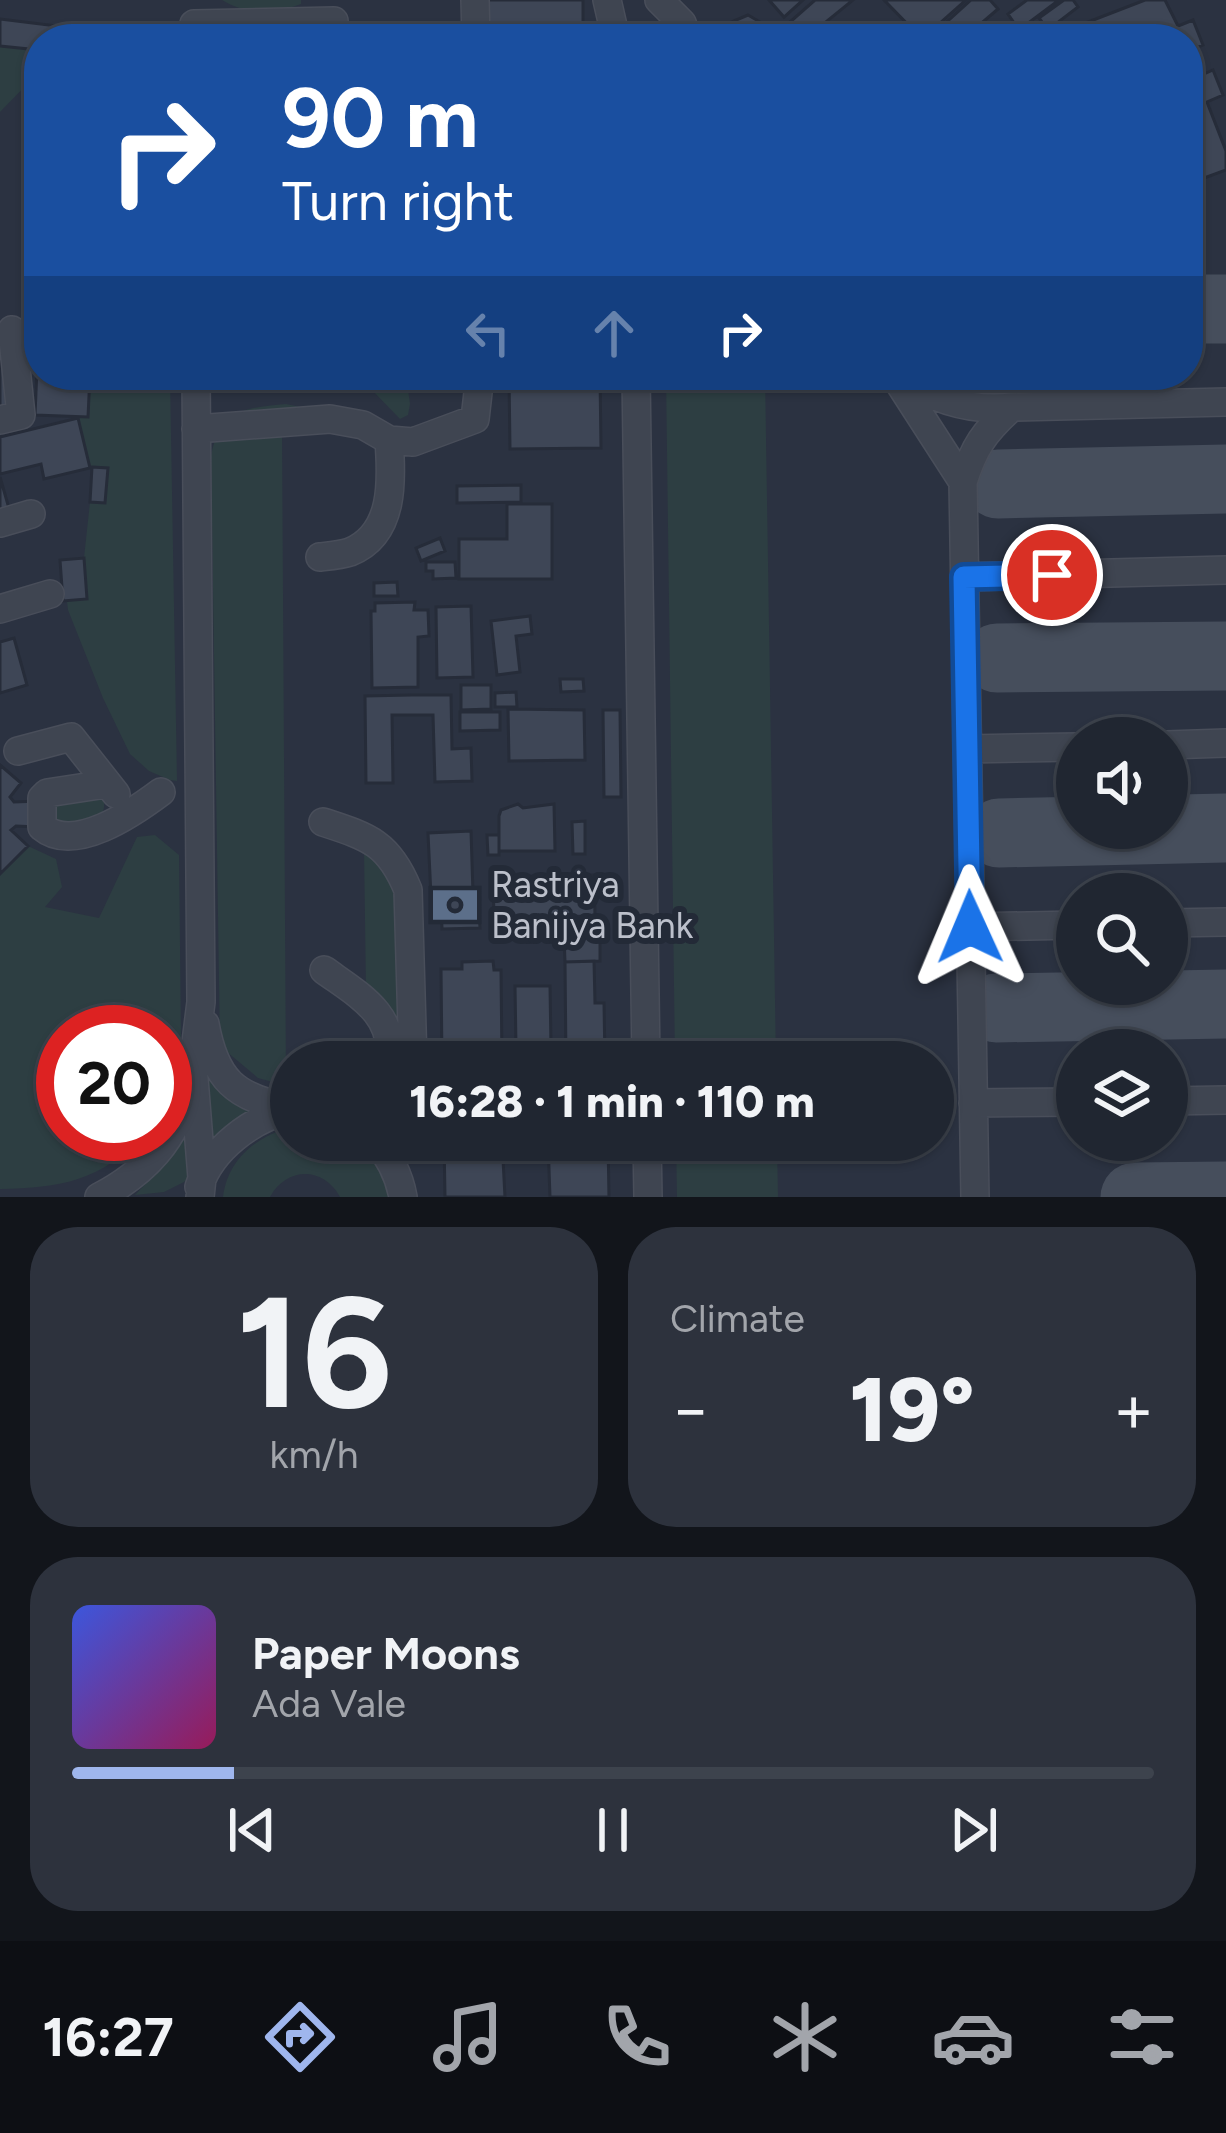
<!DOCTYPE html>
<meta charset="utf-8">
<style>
:root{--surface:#202631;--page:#2d323d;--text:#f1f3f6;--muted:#a2a5ab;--line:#3d434d;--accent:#9fb6ed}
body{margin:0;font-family:Figtree,sans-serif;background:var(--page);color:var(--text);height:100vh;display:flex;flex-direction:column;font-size:45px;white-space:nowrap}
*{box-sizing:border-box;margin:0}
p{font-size:39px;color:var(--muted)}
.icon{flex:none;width:66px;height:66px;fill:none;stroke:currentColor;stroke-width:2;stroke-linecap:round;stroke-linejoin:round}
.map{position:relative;height:1197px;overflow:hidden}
.panel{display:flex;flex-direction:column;gap:30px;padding:30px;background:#12151b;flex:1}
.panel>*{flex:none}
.hud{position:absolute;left:24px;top:24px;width:1179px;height:366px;border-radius:48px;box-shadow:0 3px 9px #0004,0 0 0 3px var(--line);background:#1a4fa0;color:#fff;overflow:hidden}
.controls{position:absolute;left:1056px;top:717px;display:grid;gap:24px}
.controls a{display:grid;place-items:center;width:132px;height:132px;border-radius:50%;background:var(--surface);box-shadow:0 3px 9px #0004,0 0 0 3px var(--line);font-size:60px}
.speed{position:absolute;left:36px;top:1005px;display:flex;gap:24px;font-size:60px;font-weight:700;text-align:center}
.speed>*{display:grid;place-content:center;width:156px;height:156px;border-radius:50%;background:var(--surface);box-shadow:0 3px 9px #0004,0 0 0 3px var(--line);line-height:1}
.speed .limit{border:18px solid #d22;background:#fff;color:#111}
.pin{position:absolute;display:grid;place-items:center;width:102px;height:102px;color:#fff;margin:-51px;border:6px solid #fff;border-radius:50%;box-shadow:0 3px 12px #0007}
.me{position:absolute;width:132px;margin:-66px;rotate:359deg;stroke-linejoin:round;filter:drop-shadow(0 0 9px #0008)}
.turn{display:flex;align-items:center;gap:42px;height:252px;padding:0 60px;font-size:54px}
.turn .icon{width:156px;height:156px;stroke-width:2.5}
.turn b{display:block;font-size:84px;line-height:102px}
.lanes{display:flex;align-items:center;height:114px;padding:0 60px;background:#0003;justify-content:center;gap:60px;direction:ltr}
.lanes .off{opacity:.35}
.big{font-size:90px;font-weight:800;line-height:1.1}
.panel .card{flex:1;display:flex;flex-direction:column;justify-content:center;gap:18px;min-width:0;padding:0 42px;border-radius:48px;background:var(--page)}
.panel .dial{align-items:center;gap:0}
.dial b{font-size:156px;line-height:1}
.song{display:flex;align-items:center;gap:36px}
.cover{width:144px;height:144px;border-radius:18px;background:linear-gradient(135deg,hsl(230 70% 55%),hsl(330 70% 35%))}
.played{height:12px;border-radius:6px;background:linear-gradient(90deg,var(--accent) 15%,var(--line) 15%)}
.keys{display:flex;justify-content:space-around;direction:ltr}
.heat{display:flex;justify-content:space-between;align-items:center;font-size:66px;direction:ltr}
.panel .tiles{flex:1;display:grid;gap:30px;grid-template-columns:1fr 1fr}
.card:last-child{grid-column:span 2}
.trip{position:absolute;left:270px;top:1041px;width:684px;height:120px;border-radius:60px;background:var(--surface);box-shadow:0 3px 9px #0004,0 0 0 3px var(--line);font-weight:800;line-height:120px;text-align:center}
.tab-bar{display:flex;height:192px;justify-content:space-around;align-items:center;background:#0d0f14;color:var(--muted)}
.tab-bar .icon{width:84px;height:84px}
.tab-bar .active{color:var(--accent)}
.tab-bar b{font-size:54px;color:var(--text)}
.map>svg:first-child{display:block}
</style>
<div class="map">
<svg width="1226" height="1197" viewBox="0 0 1226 1197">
<rect width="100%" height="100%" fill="#2b3241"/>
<path fill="#2d3e42" d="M222,0H301V4C274,14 247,15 222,0Z
M0,46L39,50V72L0,112Z
M90,375H170L177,781L170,780L149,771L130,754L103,698L68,610L67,601L87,599L84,558L90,502L104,503L92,467L90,468L78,416H88Z
M342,375H406L410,404L408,415L400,419L370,388Z
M666,375H765L776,1062H675Z
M286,404L310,409L282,430L286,1081L291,1082V1087L258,1078L220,1046L211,456C220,409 245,408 286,404Z
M50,796L103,797C111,825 77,826 57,829Z
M155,835L179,855L181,1038L174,1039L165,1087V1032H63V1134H144C102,1181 60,1188 0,1189V874L28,846L56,859L62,887L45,907L99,918L137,837Z
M364,849L374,857L394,884L401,1030L366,990Z
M207,1074L227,1095L251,1111L209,1152Z
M291,1127V1140C346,1140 376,1130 389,1197H340C324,1167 287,1166 270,1197H223C228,1159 256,1137 291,1127Z
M187,1133L188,1180L164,1192L135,1195L169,1159Z
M676,1140H777L778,1197H677Z"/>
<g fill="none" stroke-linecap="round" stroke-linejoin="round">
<path stroke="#464e5c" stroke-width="69" d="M1188,309H1226
M998,484L1226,479
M997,658L1226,656
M999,833L1226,828
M996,1008L1226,1004
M1135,1197L1226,1196"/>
</g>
<path fill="#3e4656" stroke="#262c39" stroke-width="3" d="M487,0H583V39H487Z
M769,0H803L784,17Z
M815,0H853L805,39L790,22Z
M884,0H966L922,39Z
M971,0H990L998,9L963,39H928Z
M1027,0H1059L1019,30L1008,14Z
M1064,0H1073L1078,7L1048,30L1039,18Z
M1145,0H1165L1178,26L1193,20L1203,45L1188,51L1197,77L1213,70L1223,95L1207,102L1226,151V170L1188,184V39H1044Z
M748,15L789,39H714L729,23Z
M0,19L130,35V39H39V50L0,46Z
M38,345L39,375H90L88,417L35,415Z
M2,359L13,404L0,408V360Z
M509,375H600L601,448L510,449Z
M78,418L90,468L44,479L41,464L0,474V437Z
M92,467L108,468L105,503L90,502Z
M0,477L10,512L0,515Z
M521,485V502L457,503V486Z
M507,504H552V579H459V539H507Z
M440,538L445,551L421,561L416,548Z
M84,558L87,599L63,601L60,560Z
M426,562H455L456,578L433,579V571H426Z
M397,582L398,596H374V583Z
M415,602L414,610H428L429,636L418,637V687L372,688L371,611H375V603Z
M471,606L473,677L437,678L436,607Z
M530,616L532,634L516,636L520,672L497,675L491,621Z
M14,638L27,685L0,693V642Z
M560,679H583L584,691L561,692Z
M461,685H491V709L461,710Z
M516,692L517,707H495V693Z
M411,695H451L452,749L471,748L472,781L435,782L433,715H392L393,783H366L365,696Z
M508,709L584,710L585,760L509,761Z
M603,710H620L621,797H604Z
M460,712H500V730L460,731Z
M0,765L21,783L10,797L14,802L40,801L38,827L16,826L11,830L28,846L0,874Z
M518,804L523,808L554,804L555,851H499V816L501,810Z
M585,821V854H573L572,822Z
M471,831L473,894L431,896L428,833Z
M487,835H499V855H488Z
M594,875L595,916L494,918L493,877Z
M478,896L480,928L442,929L441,898Z
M600,935V961L565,962L564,936Z
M493,961L494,970H501L502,1062H442L441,969H462V962Z
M594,961L595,1003H604L605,1062H566L565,962Z
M515,986H550L551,1047H516Z
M444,1140H502L505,1197H445Z
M548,1140H608L609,1197H550Z"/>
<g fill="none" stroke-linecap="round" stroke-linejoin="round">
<defs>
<path id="minor" d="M475,0L476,39
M607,0L616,39
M659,0L682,23L688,39
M194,24L334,21
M196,375L201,1002L193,1066L202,1178L200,1197
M636,375L646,1062
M894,375L963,482
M899,377C933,399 971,412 1012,407
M0,420L21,415L12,330
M196,429L330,419L363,425L389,440C392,479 395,534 350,552C341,555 329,556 320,557
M389,440L413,442L475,419L480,375
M0,523L31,514
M964,577L1226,570
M0,609L50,594
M1167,745L1226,743
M967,749L1077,747
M18,751L71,737L116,794
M106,784L47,793L42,798V827C74,854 133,813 161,792
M323,822C369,837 389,843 408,890L413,1062
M1167,923L1226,922
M970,927L1077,925
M324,970C357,994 398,1015 388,1062
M205,1024C215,1080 235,1098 291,1108
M1167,1101L1226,1100
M973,1103L1077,1102
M375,1140C390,1157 399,1175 403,1197
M647,1140L648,1197
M199,1187C211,1149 252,1119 289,1110
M99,1197C145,1173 176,1140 188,1089
M975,1197L963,482C974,447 984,432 1012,407L1226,402"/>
</defs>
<use href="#minor" stroke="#494e5a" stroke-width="30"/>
<use href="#minor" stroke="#3f4551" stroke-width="27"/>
</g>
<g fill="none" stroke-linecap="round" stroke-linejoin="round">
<defs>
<path id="route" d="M970,927L964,577L1052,575"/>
</defs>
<use href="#route" stroke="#114b97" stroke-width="30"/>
<use href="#route" stroke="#1a73e8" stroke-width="21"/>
</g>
<defs>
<symbol id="bank-bare" viewBox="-9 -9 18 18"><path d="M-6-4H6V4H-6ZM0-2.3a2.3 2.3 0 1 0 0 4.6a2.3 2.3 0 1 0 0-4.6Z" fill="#5c6f8a" stroke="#232a37" stroke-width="2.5" paint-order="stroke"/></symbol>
</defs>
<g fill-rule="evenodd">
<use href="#bank-bare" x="422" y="872" width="66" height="66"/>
</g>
<g text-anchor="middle" stroke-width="12" stroke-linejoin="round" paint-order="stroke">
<g font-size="36" fill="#bcc0cb" stroke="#232a37" text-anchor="start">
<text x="491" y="897">Rastriya<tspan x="491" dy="41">Banijya Bank</tspan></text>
</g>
</g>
</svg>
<div class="controls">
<a><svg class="icon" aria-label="sound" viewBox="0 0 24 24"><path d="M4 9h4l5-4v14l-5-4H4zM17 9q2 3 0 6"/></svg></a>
<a><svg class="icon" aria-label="search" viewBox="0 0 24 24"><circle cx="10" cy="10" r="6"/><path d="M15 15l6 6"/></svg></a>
<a><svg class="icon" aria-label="layers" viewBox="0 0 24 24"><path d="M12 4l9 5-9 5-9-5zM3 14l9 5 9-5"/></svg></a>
</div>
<div class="speed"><div class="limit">20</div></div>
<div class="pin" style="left:1052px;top:575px;background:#d93025"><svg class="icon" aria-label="arrive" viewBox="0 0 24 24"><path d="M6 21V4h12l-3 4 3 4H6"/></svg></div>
<svg class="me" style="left:970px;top:927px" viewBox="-20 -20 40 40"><path d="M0-17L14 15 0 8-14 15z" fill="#1a73e8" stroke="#fff" stroke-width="4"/></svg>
<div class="trip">16:28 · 1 min · 110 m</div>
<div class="hud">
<div class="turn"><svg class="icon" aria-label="right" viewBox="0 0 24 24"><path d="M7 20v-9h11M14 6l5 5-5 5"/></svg><div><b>90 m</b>Turn right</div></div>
<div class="lanes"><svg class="icon off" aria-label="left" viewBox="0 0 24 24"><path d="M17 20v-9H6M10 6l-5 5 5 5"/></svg><svg class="icon off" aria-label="ahead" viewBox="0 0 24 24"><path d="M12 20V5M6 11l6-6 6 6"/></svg><svg class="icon" aria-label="right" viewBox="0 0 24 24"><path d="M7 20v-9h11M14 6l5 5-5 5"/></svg></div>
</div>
</div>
<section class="panel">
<div class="tiles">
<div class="card dial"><b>16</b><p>km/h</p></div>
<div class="card"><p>Climate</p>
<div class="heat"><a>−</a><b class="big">19°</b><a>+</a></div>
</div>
<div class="card">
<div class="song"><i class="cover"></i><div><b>Paper Moons</b><p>Ada Vale</p></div></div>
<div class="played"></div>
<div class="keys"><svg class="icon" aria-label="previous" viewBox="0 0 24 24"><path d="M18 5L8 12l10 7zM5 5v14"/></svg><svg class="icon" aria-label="pause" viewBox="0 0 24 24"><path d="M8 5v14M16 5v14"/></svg><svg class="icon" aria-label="next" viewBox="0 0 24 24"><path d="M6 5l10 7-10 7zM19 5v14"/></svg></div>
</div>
</div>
</section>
<nav class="tab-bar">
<b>16:27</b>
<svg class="icon active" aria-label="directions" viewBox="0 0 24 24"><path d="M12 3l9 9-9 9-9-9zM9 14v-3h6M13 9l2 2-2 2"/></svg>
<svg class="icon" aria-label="music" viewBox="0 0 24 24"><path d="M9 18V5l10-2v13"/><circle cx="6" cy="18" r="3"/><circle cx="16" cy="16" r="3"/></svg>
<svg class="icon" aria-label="phone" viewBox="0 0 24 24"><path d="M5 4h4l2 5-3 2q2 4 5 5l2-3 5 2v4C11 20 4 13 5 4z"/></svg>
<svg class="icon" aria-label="climate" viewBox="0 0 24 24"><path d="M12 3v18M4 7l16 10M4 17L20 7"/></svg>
<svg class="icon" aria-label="car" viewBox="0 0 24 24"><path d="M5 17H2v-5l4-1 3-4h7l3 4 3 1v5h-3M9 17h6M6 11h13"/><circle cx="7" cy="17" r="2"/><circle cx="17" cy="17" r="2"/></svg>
<svg class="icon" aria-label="filters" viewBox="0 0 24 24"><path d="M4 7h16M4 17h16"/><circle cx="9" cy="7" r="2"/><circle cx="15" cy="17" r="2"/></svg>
</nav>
